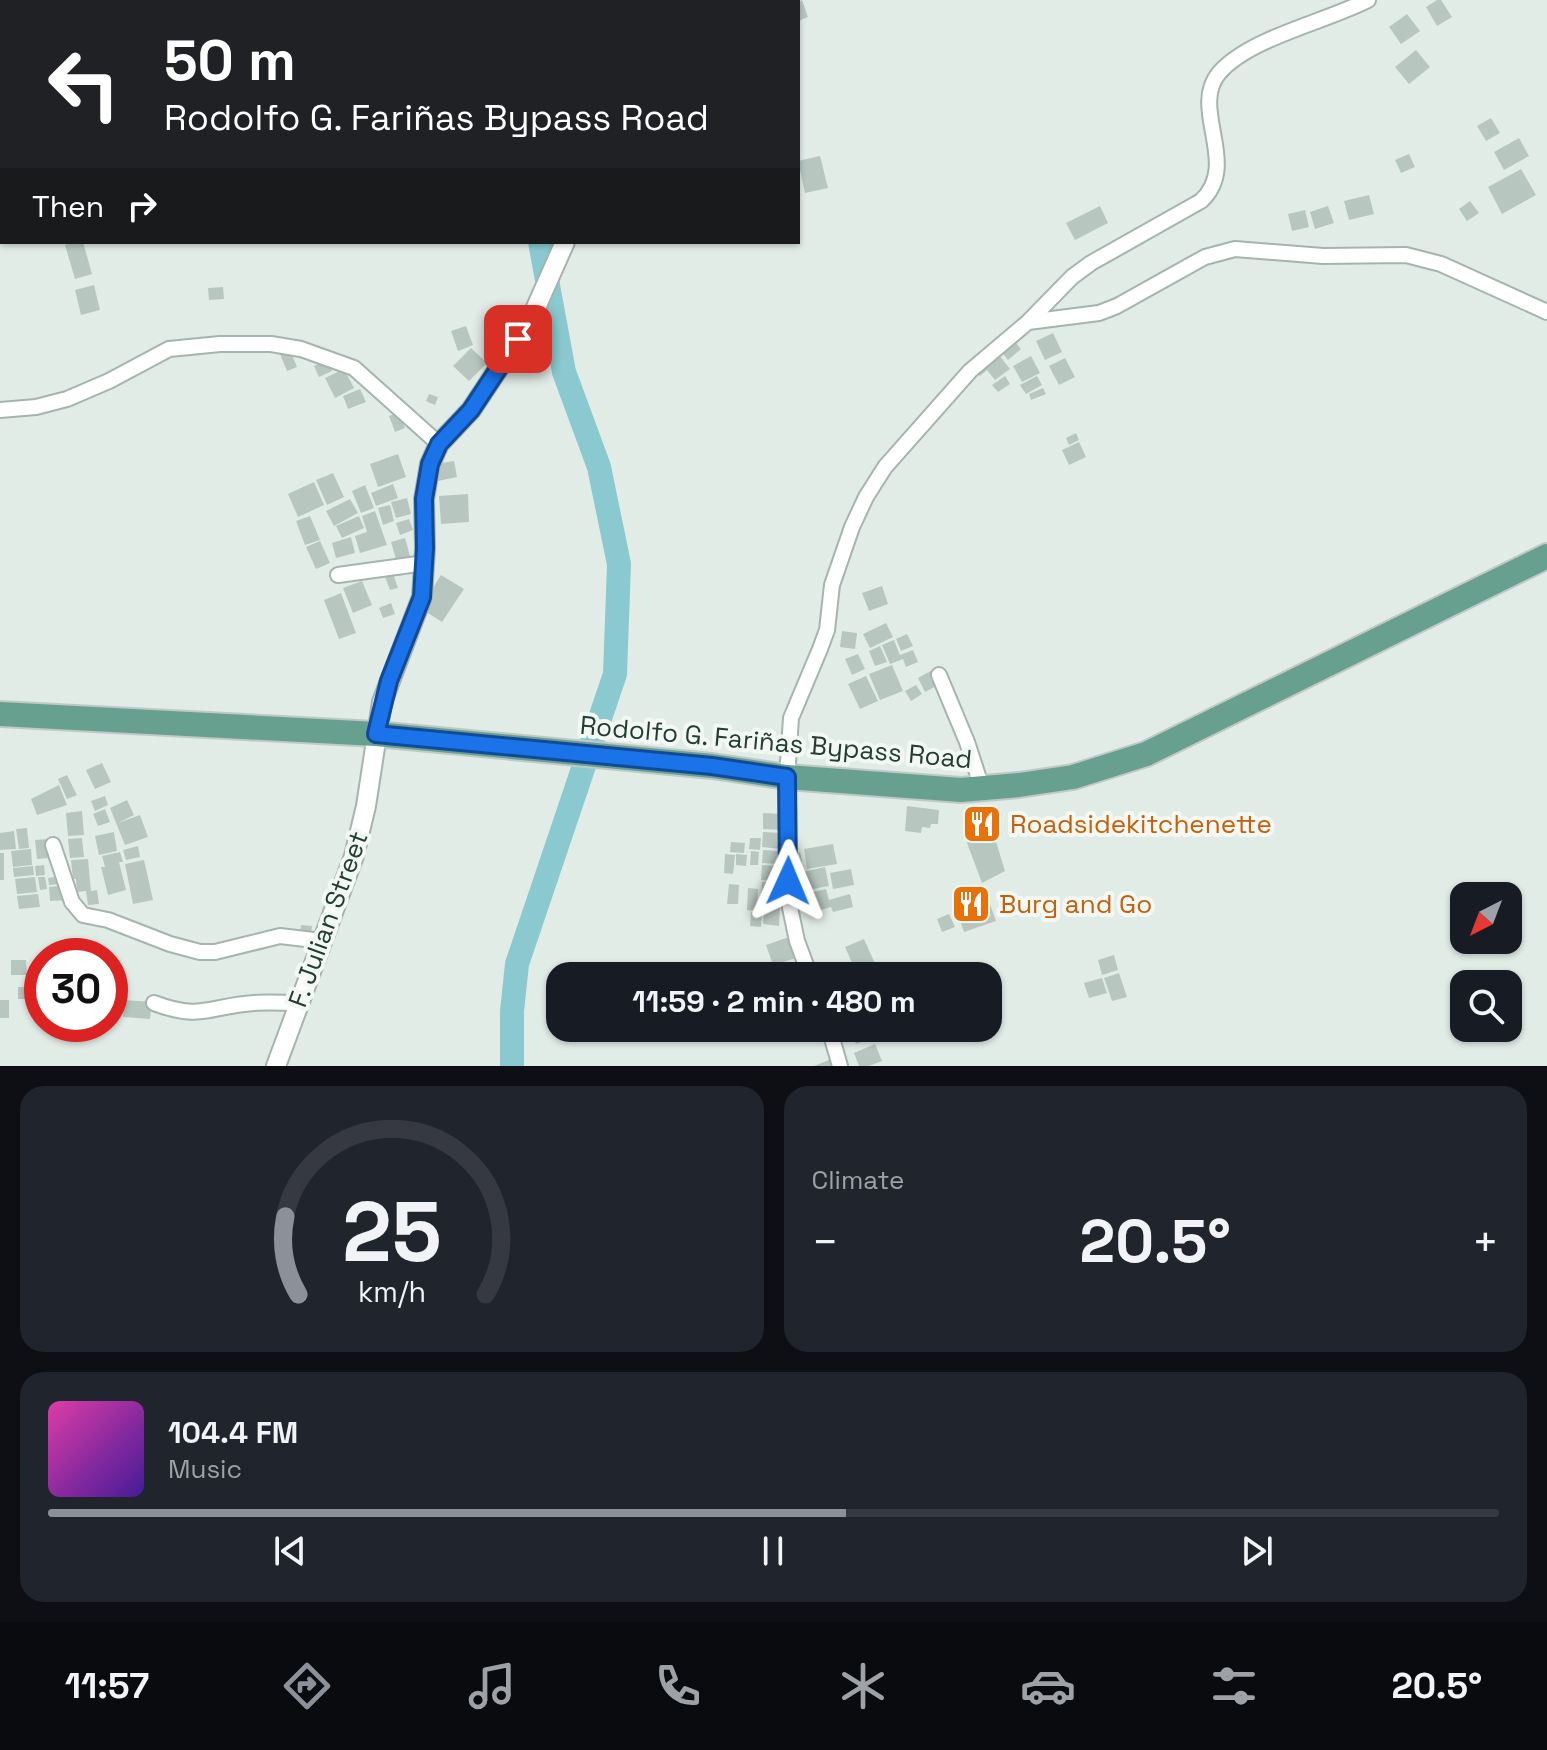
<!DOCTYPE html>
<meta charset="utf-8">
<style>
:root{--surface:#171b24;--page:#20242c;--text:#f1f3f6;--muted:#9ea1a6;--line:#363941;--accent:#8c9099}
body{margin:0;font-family:"Space Grotesk",sans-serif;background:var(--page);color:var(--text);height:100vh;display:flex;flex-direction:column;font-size:30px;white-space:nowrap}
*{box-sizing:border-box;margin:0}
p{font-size:26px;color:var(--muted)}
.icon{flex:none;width:44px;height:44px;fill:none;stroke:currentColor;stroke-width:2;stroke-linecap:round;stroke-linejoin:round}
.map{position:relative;height:1066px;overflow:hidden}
.sheet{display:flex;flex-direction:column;gap:20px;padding:20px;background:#0d0f14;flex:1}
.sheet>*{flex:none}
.hud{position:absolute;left:0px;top:0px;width:800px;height:244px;box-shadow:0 2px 6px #0004;background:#202124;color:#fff;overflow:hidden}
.needle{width:52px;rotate:222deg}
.controls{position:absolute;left:1450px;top:882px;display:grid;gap:16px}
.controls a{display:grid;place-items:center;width:72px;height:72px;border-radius:16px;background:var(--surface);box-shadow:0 2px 6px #0004;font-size:40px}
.speed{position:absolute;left:24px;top:938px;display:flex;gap:16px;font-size:40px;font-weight:700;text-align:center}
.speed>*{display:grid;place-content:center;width:104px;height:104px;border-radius:50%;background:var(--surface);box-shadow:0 2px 6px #0004;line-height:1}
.speed .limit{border:12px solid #d22;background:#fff;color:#111}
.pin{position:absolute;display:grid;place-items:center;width:68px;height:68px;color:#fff;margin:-34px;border-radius:16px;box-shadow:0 4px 12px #0006}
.me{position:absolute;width:88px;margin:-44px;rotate:1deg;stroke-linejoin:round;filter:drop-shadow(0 0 6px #0008)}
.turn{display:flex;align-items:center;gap:28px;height:168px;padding:0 32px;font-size:36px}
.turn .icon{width:104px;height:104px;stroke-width:2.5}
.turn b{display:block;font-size:56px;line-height:68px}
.then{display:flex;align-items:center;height:76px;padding:0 32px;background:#0003;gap:16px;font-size:30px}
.big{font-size:60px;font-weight:700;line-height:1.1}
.sheet .tile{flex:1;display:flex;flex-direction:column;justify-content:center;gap:12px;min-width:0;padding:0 28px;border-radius:24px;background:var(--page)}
.sheet .dial{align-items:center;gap:0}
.dial svg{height:208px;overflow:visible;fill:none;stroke:var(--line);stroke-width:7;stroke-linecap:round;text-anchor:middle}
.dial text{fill:var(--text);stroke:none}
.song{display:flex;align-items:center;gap:24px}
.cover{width:96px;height:96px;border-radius:12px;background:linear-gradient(135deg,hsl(320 70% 55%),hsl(260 70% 35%))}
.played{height:8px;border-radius:4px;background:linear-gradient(90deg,var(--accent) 55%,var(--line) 55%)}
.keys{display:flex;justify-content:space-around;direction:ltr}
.heat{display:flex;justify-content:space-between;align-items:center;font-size:44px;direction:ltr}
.sheet .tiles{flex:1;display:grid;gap:20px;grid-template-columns:1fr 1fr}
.tile:last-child{grid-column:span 2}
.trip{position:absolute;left:546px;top:962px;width:456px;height:80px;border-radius:24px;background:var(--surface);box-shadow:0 2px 6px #0004;font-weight:700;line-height:80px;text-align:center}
.tab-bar{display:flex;height:128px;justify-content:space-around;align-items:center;background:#090b0e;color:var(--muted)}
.tab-bar .icon{width:56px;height:56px}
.tab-bar .on{color:var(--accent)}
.tab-bar b{font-size:36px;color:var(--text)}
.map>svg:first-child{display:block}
</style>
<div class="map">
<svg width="1547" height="1066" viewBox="0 0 1547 1066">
<rect width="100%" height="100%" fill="#e2ece7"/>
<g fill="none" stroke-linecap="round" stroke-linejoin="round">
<path stroke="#8bc9d0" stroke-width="24" d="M477,0L478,2
M512,1066V1011L517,964L615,674L619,564L599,467L564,372L540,242"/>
</g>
<path fill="#b7c7c0" d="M802,0L808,17L798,21V2Z
M1437,0H1441L1452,17L1437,26L1426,7Z
M1407,14L1420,31L1401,44L1389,27Z
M1416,50L1430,67L1409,84L1395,67Z
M1491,118L1500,133L1486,141L1477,126Z
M1519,138L1529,156L1504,170L1494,152Z
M1409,154L1415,167L1401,173L1395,160Z
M820,156L828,188L805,193L798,161Z
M1521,169L1536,195L1502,214L1488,187Z
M1369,195L1374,214L1349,220L1344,201Z
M1470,201L1479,213L1467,221L1459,209Z
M1100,206L1108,223L1075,240L1066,223Z
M1328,206L1334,223L1315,229L1310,212Z
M1305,210L1309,227L1292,231L1288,214Z
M77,242H83L92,274L75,279L65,245Z
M94,285L100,310L81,315L75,290Z
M223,287L224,299L209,300L208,288Z
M466,326L473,345L458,351L451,331Z
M1053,333L1062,352L1045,360L1036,341Z
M1012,338L1021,349L1008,360L999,349Z
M471,348L487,363L469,381L453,366Z
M290,350L297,367L287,371L280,354Z
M996,351L1010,369L995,380L987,370L980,376L975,370Z
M1031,356L1040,373L1022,382L1013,366Z
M1065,358L1075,377L1059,385L1049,366Z
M327,360L332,371L319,377L314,366Z
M344,369L354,388L335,398L325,378Z
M1005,376L1010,384L998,392L992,385Z
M1037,376L1042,385L1026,394L1020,385Z
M1043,388L1046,394L1031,400L1029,394Z
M360,389L366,402L348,409L343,396Z
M429,394L438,397L435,405L426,401Z
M399,412L405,428L395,432L389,416Z
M1076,433L1079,440L1069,445L1066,438Z
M1079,442L1086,457L1069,465L1062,450Z
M398,454L406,477L378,487L370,464Z
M454,461L457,477L438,481L435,464Z
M333,473L344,497L327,505L316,480Z
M314,482L324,505L298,517L288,494Z
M393,484L398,498L376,506L371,493Z
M365,485L374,508L361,513L352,491Z
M468,494L469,522L441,524L439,496Z
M407,498L411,514L396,518L391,502Z
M350,499L358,513L334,526L326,511Z
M390,505L394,521L383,525L378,508Z
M375,511L387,545L360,553L355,536L367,532L362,516Z
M310,516L320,540L305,545L296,521Z
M359,516L364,528L342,538L336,526Z
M409,519L413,530L400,535L396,523Z
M351,537L355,553L336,558L332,543Z
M405,538L410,556L396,559L391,542Z
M320,541L330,563L316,569L306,547Z
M392,571L398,588L390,590L384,574Z
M441,575L464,589L442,622L420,608Z
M362,581L372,605L353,613L343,588Z
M882,586L888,604L869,611L862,593Z
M341,593L356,633L339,639L324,600Z
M391,603L395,614L383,618L379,608Z
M886,623L893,637L870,648L863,634Z
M842,631L857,633L855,649L840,647Z
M907,634L913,646L901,651L896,639Z
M894,640L900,655L913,650L918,662L906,667L903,659L890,664L882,645Z
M880,646L887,662L875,666L869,651Z
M858,654L865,669L852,675L845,659Z
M892,665L903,691L880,700L869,674Z
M934,669L942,683L925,692L918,678Z
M866,676L878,701L860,709L848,684Z
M916,685L922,694L911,701L905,691Z
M102,763L111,782L95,789L86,770Z
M67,775L77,795L67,799L58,779Z
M59,785L67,805L37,815L31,799Z
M105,796L108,805L95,811L91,801Z
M127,800L134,815L118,823L140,815L148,837L125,845L110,808Z
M907,806L939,810L938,824H931L930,828L922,827L921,833L905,831Z
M105,809L110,822L98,826L93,814Z
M82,811L84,835L68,836L66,813Z
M987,812L1005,871L982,883L967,843Z
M763,813L784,814L783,830L763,829Z
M27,828L29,848L19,849L16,829Z
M14,831L16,849L0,850V833Z
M114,832L117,851L99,855L95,836Z
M763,832L782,833L781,849L762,847Z
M82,838L84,857L70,858L68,839Z
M750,838H761L760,850L749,849Z
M48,839L50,858L37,859L35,840Z
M731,842L745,843L744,853L730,852Z
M833,844L837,864L807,869L804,849Z
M138,846L140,857L126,860L123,850Z
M31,849L32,865L13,867L11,851Z
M763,850L779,851L778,864L762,863Z
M751,851L759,852L758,865H750Z
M120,852L123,862H119L126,890L108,895L101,867H105L102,856Z
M800,852L802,862L794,864L792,854Z
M0,853H4V880H0Z
M725,854L735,855L733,874L724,873Z
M736,854L747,855L746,866L736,865Z
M88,859L91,891L97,890L99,904L88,905L86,891L77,892L76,879H73L71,860Z
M144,860L153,900L133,904L125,864Z
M44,865L45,875L36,876L35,866Z
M762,865L779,866L778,881L761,880Z
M33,866L34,875L14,877L13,868Z
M825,867L829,886L802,891L798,873Z
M851,869L854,885L833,889L830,873Z
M62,876V884L49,885L48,878Z
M35,877L37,892L17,894L15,879Z
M38,877H45L47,889L40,890Z
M762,882L776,883L775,902L761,901Z
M729,884L739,885L738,904H727Z
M66,885L67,900L50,901L49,887Z
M748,888L758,889L757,911L747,910Z
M826,889L829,900L850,894L853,907L833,912L831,907L806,914L801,895Z
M38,894L40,907L19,909L17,896Z
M987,896L996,921L964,932L955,907Z
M764,905L780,906L779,926L763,924Z
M751,912L762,913L761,927L750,926Z
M949,914L955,927L942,932L937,919Z
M301,925L312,926L311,934L300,933Z
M789,937L796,958L773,965L766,945Z
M864,939L877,968L858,976L845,947Z
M1114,955L1118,970L1102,975L1098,960Z
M11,960H26L27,975H11Z
M850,968L854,976H832Z
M1119,973L1127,997L1112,1001L1104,978Z
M1102,978L1107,993L1089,998L1084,983Z
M35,983V996H28V984Z
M18,987H25L26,999H18Z
M0,1000H9V1018H0Z
M124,1000L152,1002L150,1019L123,1017Z
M860,1028H872L875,1037L856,1044L851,1031Z
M875,1044L882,1061L869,1066H859L854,1053Z
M834,1058L837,1066H814Z"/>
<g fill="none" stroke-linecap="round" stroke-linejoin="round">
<defs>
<path id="minor" d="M698,0V2
M1028,322L1099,313L1117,306L1205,257L1235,249L1323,256L1406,255L1441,264L1547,312
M0,410L36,407L67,399L109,381L169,349L220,344H271L301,349L354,368L439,444
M338,575L425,563
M939,675L967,742L982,788
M53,845L72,902L83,915L108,920L170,944L200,952H215L280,936L322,941
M810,976L797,941L788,898L787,777L791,718L820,649L827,630L832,585L852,527L866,497L885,467L970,371L1028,322L1072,277L1091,263L1201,201C1241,164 1189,109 1219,73C1249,38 1325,22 1368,0
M154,1003C201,1021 209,1006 254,1003C268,1002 284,1003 298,1003
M829,1028L840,1066"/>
<path id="tertiary" d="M614,2L616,0
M276,1066L354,856L366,806L382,702L422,597L425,548L424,499L430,464L439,444L471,410L530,321L565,242"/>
<path id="primary" d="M0,714L376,734L712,766L787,777L961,790L1019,785L1073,777L1146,754L1547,556"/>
</defs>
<use href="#minor" stroke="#a5b4ae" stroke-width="18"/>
<use href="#tertiary" stroke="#a5b4ae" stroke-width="22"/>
<use href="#primary" stroke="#c1c9c6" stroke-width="28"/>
<use href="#minor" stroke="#fff" stroke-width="14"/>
<use href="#tertiary" stroke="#fff" stroke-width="18"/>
<use href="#primary" stroke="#68a08f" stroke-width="24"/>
</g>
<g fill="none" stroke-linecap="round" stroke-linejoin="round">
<defs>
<path id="route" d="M518,339L471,410L439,444L430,464L424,499L425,548L422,597L389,681L376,734L712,766L787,777L788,881"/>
</defs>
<use href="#route" stroke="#114b97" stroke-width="20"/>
<use href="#route" stroke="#1a73e8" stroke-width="14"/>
</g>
<defs>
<symbol id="restaurant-square" viewBox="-11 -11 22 22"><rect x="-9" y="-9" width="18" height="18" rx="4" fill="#e8710a" stroke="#f3f8f5"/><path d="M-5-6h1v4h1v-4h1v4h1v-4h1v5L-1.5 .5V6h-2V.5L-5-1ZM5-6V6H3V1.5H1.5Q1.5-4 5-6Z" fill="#fff"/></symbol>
</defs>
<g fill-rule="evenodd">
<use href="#restaurant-square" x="960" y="802" width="44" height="44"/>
<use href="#restaurant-square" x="949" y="882" width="44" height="44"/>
</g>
<g text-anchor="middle" stroke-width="8" stroke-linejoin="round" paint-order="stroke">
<g font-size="26" fill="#223d34" stroke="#f3f8f5">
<text transform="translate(776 742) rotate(5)" y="9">Rodolfo G. Fariñas Bypass Road</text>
<text transform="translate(328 919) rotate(-70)" y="9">F. Julian Street</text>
</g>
<g font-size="26" fill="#c56008" stroke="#f3f8f5" text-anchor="start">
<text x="1010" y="833">Roadsidekitchenette</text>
<text x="999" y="913">Burg and Go</text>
</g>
</g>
</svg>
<div class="controls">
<a><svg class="needle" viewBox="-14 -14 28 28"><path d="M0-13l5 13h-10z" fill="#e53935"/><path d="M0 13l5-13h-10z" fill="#9ea1a6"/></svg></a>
<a><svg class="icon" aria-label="search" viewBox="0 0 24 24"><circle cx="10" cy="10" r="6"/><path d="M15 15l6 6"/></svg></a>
</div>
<div class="speed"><div class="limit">30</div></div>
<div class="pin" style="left:518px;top:339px;background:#d93025"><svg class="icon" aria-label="arrive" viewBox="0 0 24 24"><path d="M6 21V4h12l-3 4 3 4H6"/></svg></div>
<svg class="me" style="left:788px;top:881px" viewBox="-20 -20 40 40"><path d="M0-17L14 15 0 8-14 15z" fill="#1a73e8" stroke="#fff" stroke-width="4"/></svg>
<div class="trip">11:59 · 2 min · 480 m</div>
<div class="hud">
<div class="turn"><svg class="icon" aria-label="left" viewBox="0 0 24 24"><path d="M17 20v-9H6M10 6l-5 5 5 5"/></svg><div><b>50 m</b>Rodolfo G. Fariñas Bypass Road</div></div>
<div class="then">Then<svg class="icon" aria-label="right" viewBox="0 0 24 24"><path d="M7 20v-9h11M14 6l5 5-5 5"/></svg></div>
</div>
</div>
<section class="sheet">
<div class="tiles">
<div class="tile dial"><svg viewBox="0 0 100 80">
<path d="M14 69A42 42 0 1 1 86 69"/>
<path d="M14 69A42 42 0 0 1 9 39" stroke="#8c9099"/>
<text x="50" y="56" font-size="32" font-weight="700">25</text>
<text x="50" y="72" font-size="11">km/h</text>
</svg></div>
<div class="tile"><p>Climate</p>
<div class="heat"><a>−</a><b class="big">20.5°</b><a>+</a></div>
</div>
<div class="tile">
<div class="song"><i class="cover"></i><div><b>104.4 FM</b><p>Music</p></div></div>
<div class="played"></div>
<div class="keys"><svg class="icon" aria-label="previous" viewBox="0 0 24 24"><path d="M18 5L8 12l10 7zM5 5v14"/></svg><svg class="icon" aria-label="pause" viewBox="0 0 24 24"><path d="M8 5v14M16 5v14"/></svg><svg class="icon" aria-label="next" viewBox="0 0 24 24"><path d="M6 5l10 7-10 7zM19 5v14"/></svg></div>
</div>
</div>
</section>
<nav class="tab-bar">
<b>11:57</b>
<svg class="icon on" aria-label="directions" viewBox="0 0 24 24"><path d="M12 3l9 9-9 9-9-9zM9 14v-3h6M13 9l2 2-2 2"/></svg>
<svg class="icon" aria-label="music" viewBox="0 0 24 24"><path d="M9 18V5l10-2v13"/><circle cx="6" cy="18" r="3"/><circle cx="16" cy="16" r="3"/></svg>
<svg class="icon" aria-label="phone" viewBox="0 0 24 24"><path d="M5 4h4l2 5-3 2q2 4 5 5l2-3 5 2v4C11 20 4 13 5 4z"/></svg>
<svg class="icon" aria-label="climate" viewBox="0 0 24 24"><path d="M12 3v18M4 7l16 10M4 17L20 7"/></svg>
<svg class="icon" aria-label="car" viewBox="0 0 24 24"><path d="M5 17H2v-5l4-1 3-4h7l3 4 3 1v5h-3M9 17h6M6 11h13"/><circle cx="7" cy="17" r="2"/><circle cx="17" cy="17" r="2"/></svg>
<svg class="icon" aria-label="filters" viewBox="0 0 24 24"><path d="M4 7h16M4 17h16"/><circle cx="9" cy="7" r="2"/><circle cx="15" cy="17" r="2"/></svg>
<b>20.5°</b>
</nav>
